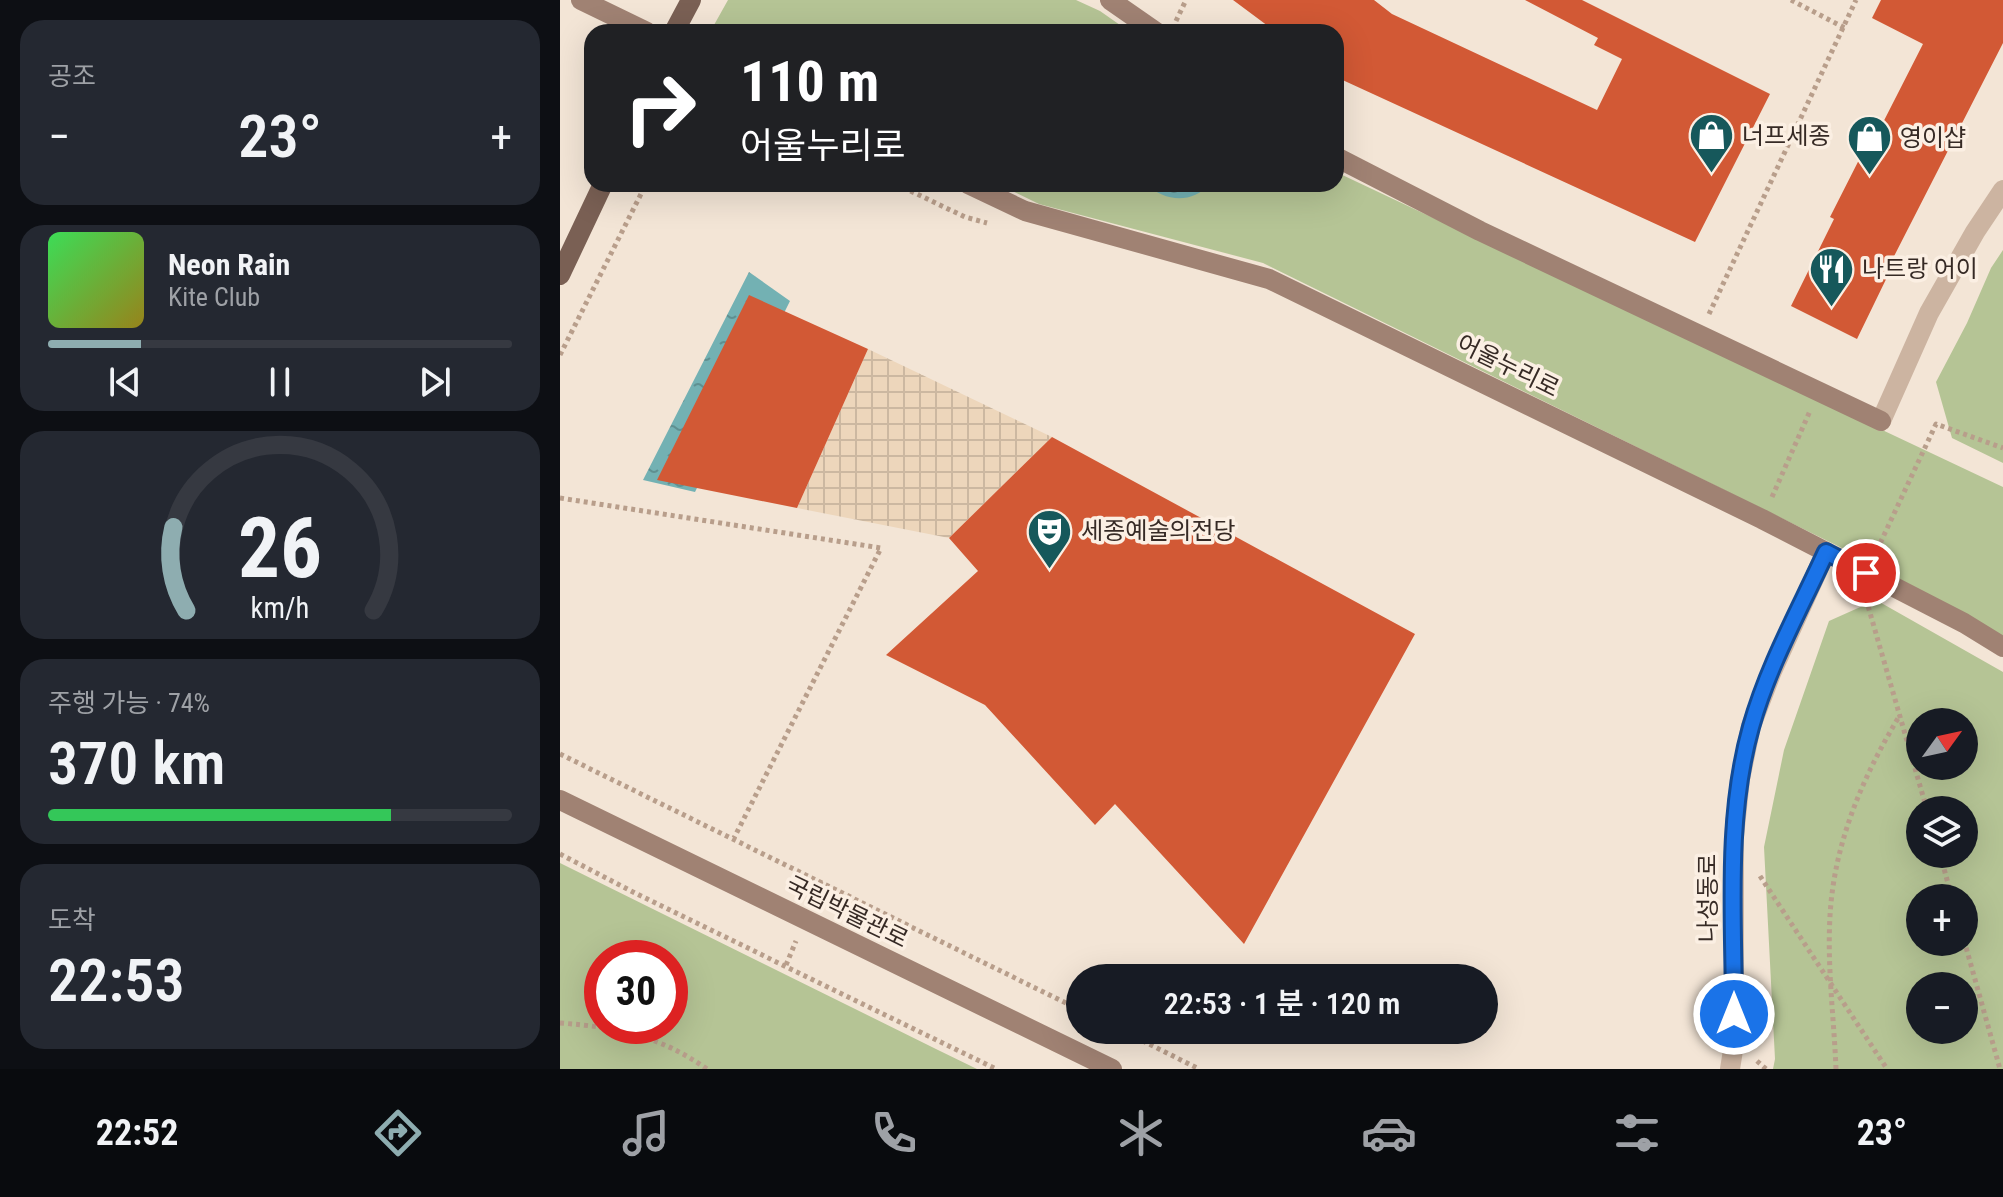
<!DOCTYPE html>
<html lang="ko">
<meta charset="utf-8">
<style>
:root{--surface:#171b24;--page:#242831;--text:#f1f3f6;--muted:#9ea1a6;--line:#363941;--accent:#8eadb0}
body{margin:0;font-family:"Roboto Condensed","Noto Sans KR",sans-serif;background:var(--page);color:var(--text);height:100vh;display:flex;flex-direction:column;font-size:30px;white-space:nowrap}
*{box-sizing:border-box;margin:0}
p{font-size:26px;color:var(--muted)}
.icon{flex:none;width:44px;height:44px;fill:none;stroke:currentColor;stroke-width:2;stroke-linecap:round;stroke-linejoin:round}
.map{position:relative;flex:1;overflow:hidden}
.details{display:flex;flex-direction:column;gap:20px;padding:20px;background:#0d0f14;width:560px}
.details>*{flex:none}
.top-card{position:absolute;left:24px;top:24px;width:760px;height:168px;border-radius:24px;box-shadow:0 8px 32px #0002;background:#202124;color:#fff;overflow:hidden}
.needle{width:52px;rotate:57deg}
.buttons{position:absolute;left:1346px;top:708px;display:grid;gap:16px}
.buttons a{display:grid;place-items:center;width:72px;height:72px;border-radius:50%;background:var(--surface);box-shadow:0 8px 32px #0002;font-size:40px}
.speed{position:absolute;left:24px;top:940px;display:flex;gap:16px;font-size:40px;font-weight:700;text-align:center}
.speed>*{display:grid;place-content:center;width:104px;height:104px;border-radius:50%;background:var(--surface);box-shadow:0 8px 32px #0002;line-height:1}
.speed .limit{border:12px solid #d22;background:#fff;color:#111}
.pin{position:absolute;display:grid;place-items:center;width:68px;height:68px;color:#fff;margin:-34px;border:4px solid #fff;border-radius:50%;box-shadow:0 2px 8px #0007}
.me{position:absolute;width:88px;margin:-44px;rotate:0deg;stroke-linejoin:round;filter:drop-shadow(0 0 6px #0008)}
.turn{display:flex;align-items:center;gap:28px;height:168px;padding:0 24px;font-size:36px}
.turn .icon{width:104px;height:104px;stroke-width:2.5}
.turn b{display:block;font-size:56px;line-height:68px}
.big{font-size:60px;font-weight:600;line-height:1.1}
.details .card{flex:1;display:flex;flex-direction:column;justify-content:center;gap:12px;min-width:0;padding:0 28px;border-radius:24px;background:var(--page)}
.details .dial{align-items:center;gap:0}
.dial svg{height:208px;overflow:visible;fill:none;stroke:var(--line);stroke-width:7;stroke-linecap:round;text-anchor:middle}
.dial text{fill:var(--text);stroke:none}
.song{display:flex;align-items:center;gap:24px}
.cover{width:96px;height:96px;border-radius:12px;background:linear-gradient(135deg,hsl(130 70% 55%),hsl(50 70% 35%))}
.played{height:8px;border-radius:4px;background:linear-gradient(90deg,var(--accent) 20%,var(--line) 20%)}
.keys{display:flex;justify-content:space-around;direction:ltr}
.heat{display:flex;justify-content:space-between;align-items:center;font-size:44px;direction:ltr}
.charge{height:12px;border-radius:6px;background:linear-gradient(90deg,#34c759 74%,var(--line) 0)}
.trip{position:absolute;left:506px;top:964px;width:432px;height:80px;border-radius:40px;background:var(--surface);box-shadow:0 8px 32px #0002;font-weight:600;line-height:80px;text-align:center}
.dock{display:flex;height:128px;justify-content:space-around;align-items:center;background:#090b0e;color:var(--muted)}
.dock .icon{width:56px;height:56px}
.dock .current{color:var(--accent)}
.dock b{font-size:36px;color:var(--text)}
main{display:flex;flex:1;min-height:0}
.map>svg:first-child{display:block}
</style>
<main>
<section class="details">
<div class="card"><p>공조</p>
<div class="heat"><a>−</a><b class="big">23°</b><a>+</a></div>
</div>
<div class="card">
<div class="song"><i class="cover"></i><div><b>Neon Rain</b><p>Kite Club</p></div></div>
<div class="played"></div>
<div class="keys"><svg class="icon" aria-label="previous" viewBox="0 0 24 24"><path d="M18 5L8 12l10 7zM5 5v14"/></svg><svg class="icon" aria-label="pause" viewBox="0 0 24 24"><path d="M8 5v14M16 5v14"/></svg><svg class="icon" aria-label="next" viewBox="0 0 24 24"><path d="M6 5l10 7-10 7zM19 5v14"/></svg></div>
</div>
<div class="card dial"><svg viewBox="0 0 100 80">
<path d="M14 69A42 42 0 1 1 86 69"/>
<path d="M14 69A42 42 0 0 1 9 37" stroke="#8eadb0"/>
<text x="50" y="56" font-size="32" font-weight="700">26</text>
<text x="50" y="72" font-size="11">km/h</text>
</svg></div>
<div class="card"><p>주행 가능 · 74%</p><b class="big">370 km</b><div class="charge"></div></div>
<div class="card"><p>도착</p><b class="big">22:53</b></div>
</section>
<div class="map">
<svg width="1443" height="1069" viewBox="0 0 1443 1069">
<defs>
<pattern id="plaza-grid" width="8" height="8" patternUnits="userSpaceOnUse" patternTransform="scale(2)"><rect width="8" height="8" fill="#edd6bb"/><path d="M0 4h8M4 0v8" fill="none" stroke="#ccb8a1"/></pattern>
<pattern id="water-ripples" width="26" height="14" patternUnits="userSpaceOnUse" patternTransform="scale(2)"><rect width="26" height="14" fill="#73b1b3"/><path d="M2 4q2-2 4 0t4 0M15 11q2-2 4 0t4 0" fill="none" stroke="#5f9091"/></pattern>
</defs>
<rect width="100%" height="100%" fill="#f3e5d6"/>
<path fill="#b5c495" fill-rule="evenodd" d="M168,0H516L540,11L570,32H159L154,25Z
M776,172L1443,487V636L1286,550L703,263L479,204L438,184H776Z
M1443,250V463L1392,438L1376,382L1407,323L1431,268Z
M1316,600L1443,672V1069H1213L1215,1059L1204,847L1224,750L1269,621ZM1404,722V766H1360V722ZM1404,810V854H1360V810ZM1404,898V942H1360V898ZM1404,986V1030H1360V986Z
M0,863L378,1050L417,1069H0ZM110,958V1026H42V958Z"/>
<path fill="url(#plaza-grid)" d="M308,349L492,437L389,538L237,508Z"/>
<path fill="url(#water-ripples)" d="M586,184H650C632,204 605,202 586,184Z
M189,272L230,301L135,492L83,480Z"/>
<path fill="#d25935" d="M673,0H814L832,14L1037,110L1062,59L1034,45L1038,38L965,0H1022L1210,94L1135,242L776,77V32H716Z
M1321,0H1443V43L1328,268L1331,269L1297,339L1231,306L1274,219L1270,217L1305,148L1309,150L1363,44L1312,18Z
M189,295L308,349L237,508L97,480Z
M492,437L855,634L684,944L555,804L535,825L425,705L326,655L418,571L389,538Z"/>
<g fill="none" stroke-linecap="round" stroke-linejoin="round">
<path stroke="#b89e8b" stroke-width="5" stroke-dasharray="4 4" stroke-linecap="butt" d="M1231,0L1285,28
M616,21L626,0
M336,184L405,217L427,223
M1149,314L1296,0
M0,355L86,184
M1212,497L1250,411
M0,498L321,548L174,838
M1317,550L1376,424L1443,448
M1306,599L1367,810
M0,754L520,1010
M0,854L75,893L436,1069
M1380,854L1392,898
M1200,876L1327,1069
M254,899L261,881
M1404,940L1440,1069
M226,965L236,941
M0,1023C56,1027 100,1036 147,1069
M561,1030L639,1069
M1197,1061L1206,1069
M1276,1069C1274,1018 1267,967 1270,916C1274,843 1303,776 1340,715"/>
<path stroke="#ccb4a1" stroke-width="20" d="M1321,421L1369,313L1415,232L1443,190
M1170,1069L1174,1044V836L1180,779L1191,726L1212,671L1266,552"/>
<path stroke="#a08273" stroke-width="20" d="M21,0L87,32
M550,0L596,32
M776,157L920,231L1321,421
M408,184L465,211L709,279L1202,519L1404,623L1443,647
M0,800L552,1069"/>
<path stroke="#7a6054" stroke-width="20" d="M114,32L131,0
M0,275L43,184"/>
</g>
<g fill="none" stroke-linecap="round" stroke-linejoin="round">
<defs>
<path id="route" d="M1174,1014C1174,920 1165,819 1191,727C1208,666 1240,609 1266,552L1306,573"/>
</defs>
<use href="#route" stroke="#114b97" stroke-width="20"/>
<use href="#route" stroke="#1a73e8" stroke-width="14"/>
</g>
<defs>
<symbol id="shop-pin" viewBox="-11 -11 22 30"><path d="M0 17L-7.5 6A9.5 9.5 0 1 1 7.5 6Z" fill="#16585b" stroke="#fbefe3"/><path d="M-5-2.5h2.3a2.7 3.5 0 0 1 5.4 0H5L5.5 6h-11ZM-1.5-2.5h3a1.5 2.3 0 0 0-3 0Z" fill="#fff"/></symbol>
<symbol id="restaurant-pin" viewBox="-11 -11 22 30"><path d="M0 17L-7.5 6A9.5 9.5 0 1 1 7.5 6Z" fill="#16585b" stroke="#fbefe3"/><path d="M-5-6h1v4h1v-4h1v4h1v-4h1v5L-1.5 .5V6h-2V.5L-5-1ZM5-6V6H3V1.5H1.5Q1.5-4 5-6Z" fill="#fff"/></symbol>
<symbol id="theatre-pin" viewBox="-11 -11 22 30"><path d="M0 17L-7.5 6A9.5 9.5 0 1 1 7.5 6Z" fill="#16585b" stroke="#fbefe3"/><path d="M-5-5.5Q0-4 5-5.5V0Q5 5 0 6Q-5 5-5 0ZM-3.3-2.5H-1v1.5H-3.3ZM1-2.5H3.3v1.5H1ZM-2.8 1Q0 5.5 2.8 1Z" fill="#fff"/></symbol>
</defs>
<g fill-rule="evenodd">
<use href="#shop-pin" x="1126" y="110" width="51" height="69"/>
<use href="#shop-pin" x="1284" y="112" width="51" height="69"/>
<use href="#restaurant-pin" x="1246" y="244" width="51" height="69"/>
<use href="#theatre-pin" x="464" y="506" width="51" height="69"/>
</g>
<g text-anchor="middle" stroke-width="7" stroke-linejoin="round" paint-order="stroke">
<g font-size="24" fill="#362a25" stroke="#fbefe3" text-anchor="start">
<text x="1182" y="144">너프세종</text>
<text x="1340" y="146">영이샵</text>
<text x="1302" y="277">나트랑 어이</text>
<text x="521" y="539">세종예술의전당</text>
</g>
<g font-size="24" fill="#362a25" stroke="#fbefe3">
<text transform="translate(948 366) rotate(26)" y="8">어울누리로</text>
<text transform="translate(1148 898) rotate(-90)" y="8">나성동로</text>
<text transform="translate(287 912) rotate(26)" y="8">국립박물관로</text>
</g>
</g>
</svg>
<div class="buttons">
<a><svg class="needle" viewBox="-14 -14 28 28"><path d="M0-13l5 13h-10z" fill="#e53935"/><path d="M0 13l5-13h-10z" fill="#9ea1a6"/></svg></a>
<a><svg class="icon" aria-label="layers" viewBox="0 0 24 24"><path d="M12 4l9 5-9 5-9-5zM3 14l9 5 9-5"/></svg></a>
<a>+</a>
<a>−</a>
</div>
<div class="speed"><div class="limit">30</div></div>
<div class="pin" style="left:1306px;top:573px;background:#d93025"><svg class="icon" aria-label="arrive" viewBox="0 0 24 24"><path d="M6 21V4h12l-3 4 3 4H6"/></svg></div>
<svg class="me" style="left:1174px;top:1014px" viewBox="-20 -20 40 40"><circle r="17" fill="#1a73e8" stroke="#fff" stroke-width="3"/><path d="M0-11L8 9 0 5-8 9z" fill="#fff"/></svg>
<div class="trip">22:53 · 1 분 · 120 m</div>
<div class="top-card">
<div class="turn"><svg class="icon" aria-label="right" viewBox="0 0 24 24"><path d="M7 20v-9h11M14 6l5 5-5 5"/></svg><div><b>110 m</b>어울누리로</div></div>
</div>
</div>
</main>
<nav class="dock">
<b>22:52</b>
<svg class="icon current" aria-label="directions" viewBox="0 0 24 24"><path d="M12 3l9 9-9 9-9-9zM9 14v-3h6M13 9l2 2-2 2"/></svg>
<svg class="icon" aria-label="music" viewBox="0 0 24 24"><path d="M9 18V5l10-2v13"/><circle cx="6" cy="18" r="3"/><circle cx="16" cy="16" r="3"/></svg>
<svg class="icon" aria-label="phone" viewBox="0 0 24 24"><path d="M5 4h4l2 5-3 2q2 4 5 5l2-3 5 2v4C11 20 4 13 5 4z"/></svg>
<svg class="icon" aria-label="climate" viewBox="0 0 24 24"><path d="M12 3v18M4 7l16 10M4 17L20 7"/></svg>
<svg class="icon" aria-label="car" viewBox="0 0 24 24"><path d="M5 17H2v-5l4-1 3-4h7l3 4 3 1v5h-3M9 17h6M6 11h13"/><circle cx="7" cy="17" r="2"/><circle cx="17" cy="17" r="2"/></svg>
<svg class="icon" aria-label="filters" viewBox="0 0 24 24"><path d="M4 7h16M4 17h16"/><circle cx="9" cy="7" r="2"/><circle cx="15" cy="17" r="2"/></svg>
<b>23°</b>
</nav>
